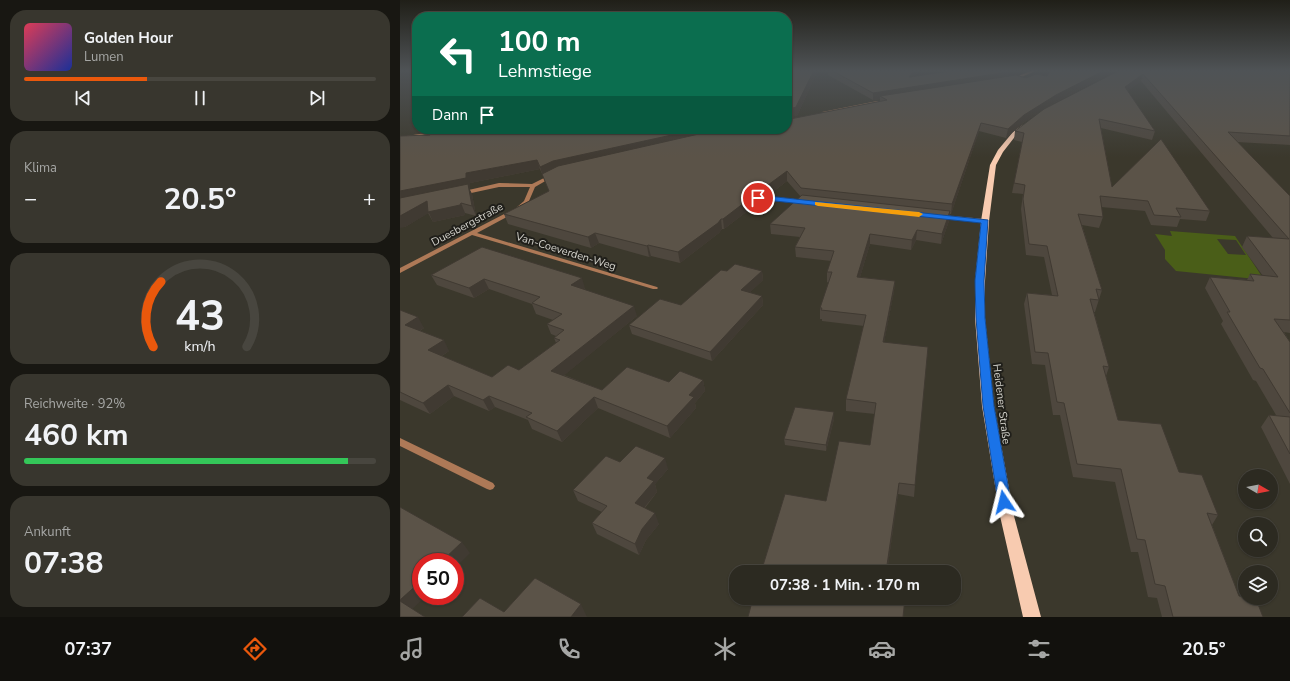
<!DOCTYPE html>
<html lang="de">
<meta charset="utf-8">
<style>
:root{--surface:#2c2a21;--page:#38362e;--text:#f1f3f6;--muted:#a6a7a5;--line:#48463f;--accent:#ea580c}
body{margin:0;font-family:"Nunito Sans",sans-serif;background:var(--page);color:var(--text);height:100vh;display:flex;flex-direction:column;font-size:15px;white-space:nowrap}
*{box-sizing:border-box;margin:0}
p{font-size:13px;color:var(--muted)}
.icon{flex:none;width:22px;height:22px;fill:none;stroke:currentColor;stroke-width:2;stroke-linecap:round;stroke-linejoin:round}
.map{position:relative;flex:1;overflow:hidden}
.sheet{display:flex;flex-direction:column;gap:10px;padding:10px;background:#181712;width:400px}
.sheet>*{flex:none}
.guide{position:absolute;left:12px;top:12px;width:380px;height:122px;border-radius:16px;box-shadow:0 1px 3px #0004,0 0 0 1px var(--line);background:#0b6e4f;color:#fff;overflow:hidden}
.needle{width:26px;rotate:99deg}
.buttons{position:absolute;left:838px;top:469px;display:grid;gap:8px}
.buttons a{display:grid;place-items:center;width:40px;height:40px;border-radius:50%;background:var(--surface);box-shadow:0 1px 3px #0004,0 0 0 1px var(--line);font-size:20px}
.speed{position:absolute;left:12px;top:553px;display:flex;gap:8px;font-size:20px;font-weight:700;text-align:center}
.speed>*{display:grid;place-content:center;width:52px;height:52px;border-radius:50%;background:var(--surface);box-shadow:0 1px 3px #0004,0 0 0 1px var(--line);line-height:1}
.speed .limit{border:6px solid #d22;background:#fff;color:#111}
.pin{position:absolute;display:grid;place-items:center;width:34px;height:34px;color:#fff;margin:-17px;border:2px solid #fff;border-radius:50%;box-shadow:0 1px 4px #0007}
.me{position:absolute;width:44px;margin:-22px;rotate:350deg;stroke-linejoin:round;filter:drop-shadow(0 0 3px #0008)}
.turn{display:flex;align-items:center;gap:14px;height:84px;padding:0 20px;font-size:18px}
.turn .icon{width:52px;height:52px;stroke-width:2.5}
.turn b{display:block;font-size:28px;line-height:34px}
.then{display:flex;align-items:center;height:38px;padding:0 20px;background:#0003;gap:8px;font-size:15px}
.big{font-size:30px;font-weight:700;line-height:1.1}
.sheet .tile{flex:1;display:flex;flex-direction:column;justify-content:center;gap:6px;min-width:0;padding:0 14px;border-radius:16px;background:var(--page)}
.sheet .dial{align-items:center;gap:0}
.dial svg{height:104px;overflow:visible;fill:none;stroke:var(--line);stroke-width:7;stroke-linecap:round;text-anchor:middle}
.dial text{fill:var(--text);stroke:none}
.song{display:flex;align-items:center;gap:12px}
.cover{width:48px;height:48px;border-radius:6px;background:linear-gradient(135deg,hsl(350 70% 55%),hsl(230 70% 35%))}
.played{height:4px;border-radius:2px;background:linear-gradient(90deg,var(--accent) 35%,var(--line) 35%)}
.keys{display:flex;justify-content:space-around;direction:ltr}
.heat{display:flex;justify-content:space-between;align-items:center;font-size:22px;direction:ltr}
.charge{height:6px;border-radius:3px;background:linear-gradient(90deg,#34c759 92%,var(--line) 0)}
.trip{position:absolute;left:329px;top:565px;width:232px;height:40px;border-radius:16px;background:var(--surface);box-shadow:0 1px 3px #0004,0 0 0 1px var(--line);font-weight:700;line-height:40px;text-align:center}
.dock{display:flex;height:64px;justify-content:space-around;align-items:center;background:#12110d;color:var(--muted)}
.dock .icon{width:28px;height:28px}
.dock .selected{color:var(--accent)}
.dock b{font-size:18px;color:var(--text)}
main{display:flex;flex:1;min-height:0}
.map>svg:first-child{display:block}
</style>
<main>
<section class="sheet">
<div class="tile">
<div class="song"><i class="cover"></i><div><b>Golden Hour</b><p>Lumen</p></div></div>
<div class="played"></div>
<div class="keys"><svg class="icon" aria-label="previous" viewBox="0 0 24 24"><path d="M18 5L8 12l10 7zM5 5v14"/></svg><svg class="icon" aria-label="pause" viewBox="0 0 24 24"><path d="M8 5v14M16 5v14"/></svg><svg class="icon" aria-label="next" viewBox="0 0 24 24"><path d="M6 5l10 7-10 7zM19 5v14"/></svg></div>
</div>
<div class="tile"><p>Klima</p>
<div class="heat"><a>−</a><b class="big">20.5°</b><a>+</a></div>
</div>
<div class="tile dial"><svg viewBox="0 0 100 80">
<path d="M14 69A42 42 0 1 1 86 69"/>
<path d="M14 69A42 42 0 0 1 20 19" stroke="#ea580c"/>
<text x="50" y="56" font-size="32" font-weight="700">43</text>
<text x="50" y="72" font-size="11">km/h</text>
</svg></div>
<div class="tile"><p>Reichweite · 92%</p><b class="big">460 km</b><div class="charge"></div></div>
<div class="tile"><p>Ankunft</p><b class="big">07:38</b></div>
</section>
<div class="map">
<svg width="890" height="617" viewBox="0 0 890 617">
<rect width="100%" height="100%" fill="#3b382c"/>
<path fill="#4a5e18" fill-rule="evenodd" d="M770,231L835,236L861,275L856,279L776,271L765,259V250L755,234L772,236ZM817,239L836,240L846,255L828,254Z"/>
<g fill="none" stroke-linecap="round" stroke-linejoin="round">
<path fill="#ae7957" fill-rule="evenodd" d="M633,70H638L614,80L611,79Z
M477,101H478V103L424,113L422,112Z
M39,131L41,132L40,133L0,139V137Z
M150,175L154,176L135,187L129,201L120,210L77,233L257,287L258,288L257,289H253L72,235L0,273V268L116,208L124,201L130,187H99L62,195L59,193L60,192L99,183L132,184Z
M358,195L404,200L407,202L404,204L356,198V196Z
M541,215L585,219L588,221L585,223L539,218L538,217Z
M0,438L93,483L95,486L93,489L90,490L87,489L0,446Z"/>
<path fill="#f8cbb0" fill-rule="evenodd" d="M624,124L629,125L617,134L603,152L596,165L589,221L585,281V318L594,406L614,516L641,617H623L600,516L582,406L575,318V281L581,221L590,165L598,150L613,132Z"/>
</g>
<path fill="#4e473e" d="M387,70L417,72L397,116H394V119L480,101V99L473,100L428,75V70H519L515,76L608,72L607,76L626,78L647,76L650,70H717L654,103L646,108L716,73L890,70V145L837,142L890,196V333L884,332L890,342V484L861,427L869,415H876L856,381L853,380L821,324L823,321L805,288L810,277L847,280L850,274L863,276L842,247L847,236L873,238L741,81L727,91L755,131L752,140L701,128L712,187L810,211L806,221L780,219L777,227L751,225L745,211L701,207L703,217L699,228L682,225L702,290L695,312H694L709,367L706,376L718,420L779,472L818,515L812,525L839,596L863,617H762L757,598L748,597L738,552H731L715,482L673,477L660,415H653L645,365L632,364L624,304L627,293L652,295L644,257L626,255L621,209L623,194L612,193L622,142L614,140L615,131L643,110L623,123L606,138L579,131L551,214H550L549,221L541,244L516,240L511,250L470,244L460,277L495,281L494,291L484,342L515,485L514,497L498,494L487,572H361L426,501L470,445L475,414L446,411V399L464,326L422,321V319H420V308L429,283L427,282V272L431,261L396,257L395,247L400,237L371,234L370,224L401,197L387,181L369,195H362V200L324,229H322L319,233L280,263L251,256L249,257L199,243L191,248L108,224L104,214L149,191L140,169L70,183V188H69L72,194L76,216L65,213V215L33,222L28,213L5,227L0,136L387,129Z
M327,271H362L363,280L349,293L362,296L363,305L312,361L232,334L229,325L281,305Z
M31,275L185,288L183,290L237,316L164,375L202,390L269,382L303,380L305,391L295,403L296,408L270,438L198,408L162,442L132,429L128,420L95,407L89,411L54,396L30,414L0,400V310L24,328L20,331L49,351L42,356L92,377L119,370L156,343L154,338L156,336L151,334L147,324L153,320L136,314L132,304L89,289L74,298L37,285Z
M434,419L426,451L385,445L384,439Z
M220,462L268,469L255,484L257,492L245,508L259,524L246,540L239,555L197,534L192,523L202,512L178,501L173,490Z"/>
<path fill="#403a32" d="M414,70H417V72L397,116H394V121L387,118V110Z
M515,70H519L509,84V77Z
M705,70H717L654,103L623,123L606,138L608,129L624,115L656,95Z
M608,72L607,79L480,96V99L473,100V93Z
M743,74L741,81L723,95L725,87Z
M581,123L579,131L551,214L552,204Z
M299,129H338L156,171L143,177L140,167L153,161Z
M137,160L140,169L70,183V188H69L72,194L76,216L72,206L68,188L0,202V191L66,173Z
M387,171V181L369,195L368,185Z
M354,185L355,195L361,190L362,200L324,229L323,219L354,189Z
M27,201L61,203L65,213V215L33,222L29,213L5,227L0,228V216Z
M550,211L549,221L541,244L542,234Z
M321,219L322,229L319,233L280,263L278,252Z
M517,230L516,240L511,250L512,240Z
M195,233L199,243L191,248L188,237Z
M470,234V244L457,287V277Z
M248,245L251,256L249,257L247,246Z
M362,271L363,280L343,299L341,290Z
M182,278L185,288L175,296L171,285Z
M84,279L89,289L74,298L69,288Z
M495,281L494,291L482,353L483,342Z
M362,296L363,305L312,361L310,352Z
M234,306L237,316L156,382L151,371Z
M18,317L24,328L11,336L5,325Z
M44,340L49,351L34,361L28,350Z
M303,380L305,391L295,403L296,408L270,438L267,426L289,395Z
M48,385L54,396L30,414L23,403Z
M89,396L95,407L89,411L83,400Z
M194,397L198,408L162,442L157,431Z
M434,412V419L426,451V445Z
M265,458L268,469L255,484L257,492L239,514L235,503L247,478Z
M499,483L498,494L487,572H486Z
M255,513L259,524L246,540L239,555L235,544L242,529Z
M62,542L70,553L55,568V562H41Z
M21,581V596H26L4,617L0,600Z
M181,604L187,617H171Z"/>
<path fill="#5b5348" stroke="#403a32" d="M387,70H414L396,107L387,110Z
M431,70H515L509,77L557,70H603L608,72L473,93Z
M650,70H705L656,95L624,115L608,129L581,123L552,204L401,188L387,171L368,185H354V189L361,190L323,219H321L318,223L278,252L248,245L247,246L195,233L188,237L104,214L149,191L142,174L158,166L321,129H387V114L394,113L390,119L487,100L480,96L616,75L626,78L636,74L647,76Z
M720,70H890V136L828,132L890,196V320L874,319L890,342V413L863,369L860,368L827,312H830L810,277L854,281L850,274L878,277L847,236L889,239L743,74L725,87L755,131L699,119L712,187L761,139L810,211L776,208L781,217L754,215L748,201L700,196L703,217L678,214L702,290L696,289L699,300L690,299L709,367L703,366L718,420L761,424L779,472L802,475L818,515L807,513L839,596L845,597V598L856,599L863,617H773L765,586L755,584L745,540L737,539L721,469L677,464L664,403L657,402L648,353L635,352L627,293L658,296L647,246L629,244L623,199L625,185L614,183L624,133L615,131L644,109Z
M37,129H299L153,161L140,167L137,160L66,173V178L0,191V136L30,135Z
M68,184L72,206L61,203L60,205L28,212L27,201L0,216V198Z
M402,195L550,211L542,234L517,230L512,240L470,234L457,277L495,281L483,342L528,347L515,485L499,483L486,572H361L385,494L426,501L439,441L470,445L476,403L446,399L466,315L421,310L422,308H420L432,272H427L434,251L395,247L405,228L370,224Z
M82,247L182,278L171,285L234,306L151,371L202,390L227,367L269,382L280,371L303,380L289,395L294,397L267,426L194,397L157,431L126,417L132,413L89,396L83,400L48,385L23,403L0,392V310L18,317L5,325L44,340L28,350L92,377L108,365L119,370L160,340L154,338L164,330L147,324L162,314L132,303L140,297L84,279L69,288L31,275Z
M335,264L362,271L341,290L362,296L310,352L229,325L260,299L281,305L321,270L327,271Z
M395,407L434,412L426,445L384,439Z
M869,415L890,417V454Z
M236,446L265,458L247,478L254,481L235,503L255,513L242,529L235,544L192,523L207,506L173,490L206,456L220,462Z
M0,507L62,542L41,562H21V581L0,600Z
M135,578L181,604L171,617H62L80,598L104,612Z
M353,598H505L503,617H348Z
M0,601L25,617H0Z"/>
<linearGradient id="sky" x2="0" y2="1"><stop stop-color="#201f18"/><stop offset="0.45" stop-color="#4f5356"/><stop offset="1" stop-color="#4f5356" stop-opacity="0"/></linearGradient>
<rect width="890" height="157" fill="url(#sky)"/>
<path fill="#1a73e8" stroke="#114b97" d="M358,195L588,220L584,281L585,318L594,406L611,502L609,506L604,508L600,506L598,502L583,406L576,318L575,281L581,223L356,199L355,198Z"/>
<path fill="#f59e0b" d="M415,202L519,212L523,214L519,217L418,206L415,205Z"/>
<g text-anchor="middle" stroke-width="4" stroke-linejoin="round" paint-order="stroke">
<g font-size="11" fill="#d4d3cc" stroke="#201f1a">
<text transform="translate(67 224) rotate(-28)" y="4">Duesbergstraße</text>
<text transform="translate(166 251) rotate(17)" y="4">Van-Coeverden-Weg</text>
<text transform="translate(602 404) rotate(83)" y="4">Heidener Straße</text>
</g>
</g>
</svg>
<div class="buttons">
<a><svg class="needle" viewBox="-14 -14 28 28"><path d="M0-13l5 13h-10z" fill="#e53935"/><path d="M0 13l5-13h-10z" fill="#a6a7a5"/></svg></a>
<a><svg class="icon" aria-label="search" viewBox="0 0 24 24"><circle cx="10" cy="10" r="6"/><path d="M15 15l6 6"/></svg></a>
<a><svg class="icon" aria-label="layers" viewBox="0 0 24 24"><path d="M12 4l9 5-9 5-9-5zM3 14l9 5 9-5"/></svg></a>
</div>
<div class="speed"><div class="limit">50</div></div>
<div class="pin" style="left:358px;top:198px;background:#d93025"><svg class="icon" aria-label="arrive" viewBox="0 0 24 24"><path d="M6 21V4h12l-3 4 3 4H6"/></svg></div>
<svg class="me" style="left:604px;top:502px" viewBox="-20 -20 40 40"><path d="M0-17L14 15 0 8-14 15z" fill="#1a73e8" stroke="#fff" stroke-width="4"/></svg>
<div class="trip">07:38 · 1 Min. · 170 m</div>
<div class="guide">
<div class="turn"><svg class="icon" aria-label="left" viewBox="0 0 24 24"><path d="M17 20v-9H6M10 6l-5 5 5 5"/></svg><div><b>100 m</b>Lehmstiege</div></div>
<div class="then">Dann<svg class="icon" aria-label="arrive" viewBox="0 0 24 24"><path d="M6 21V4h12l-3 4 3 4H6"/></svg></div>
</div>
</div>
</main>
<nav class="dock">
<b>07:37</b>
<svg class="icon selected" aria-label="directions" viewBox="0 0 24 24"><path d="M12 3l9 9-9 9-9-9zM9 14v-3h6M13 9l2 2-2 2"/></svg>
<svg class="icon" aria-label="music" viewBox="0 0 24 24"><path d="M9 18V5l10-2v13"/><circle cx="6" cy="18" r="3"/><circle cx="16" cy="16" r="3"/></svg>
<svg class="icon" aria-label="phone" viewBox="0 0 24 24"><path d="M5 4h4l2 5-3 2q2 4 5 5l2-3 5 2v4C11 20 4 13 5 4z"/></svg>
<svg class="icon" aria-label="climate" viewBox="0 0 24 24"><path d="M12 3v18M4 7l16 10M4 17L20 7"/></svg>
<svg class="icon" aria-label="car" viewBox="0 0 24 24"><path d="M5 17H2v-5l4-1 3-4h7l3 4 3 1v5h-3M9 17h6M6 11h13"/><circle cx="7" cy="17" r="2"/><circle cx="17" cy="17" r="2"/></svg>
<svg class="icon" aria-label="filters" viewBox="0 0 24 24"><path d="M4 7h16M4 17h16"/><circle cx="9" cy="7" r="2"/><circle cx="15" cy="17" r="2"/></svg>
<b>20.5°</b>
</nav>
